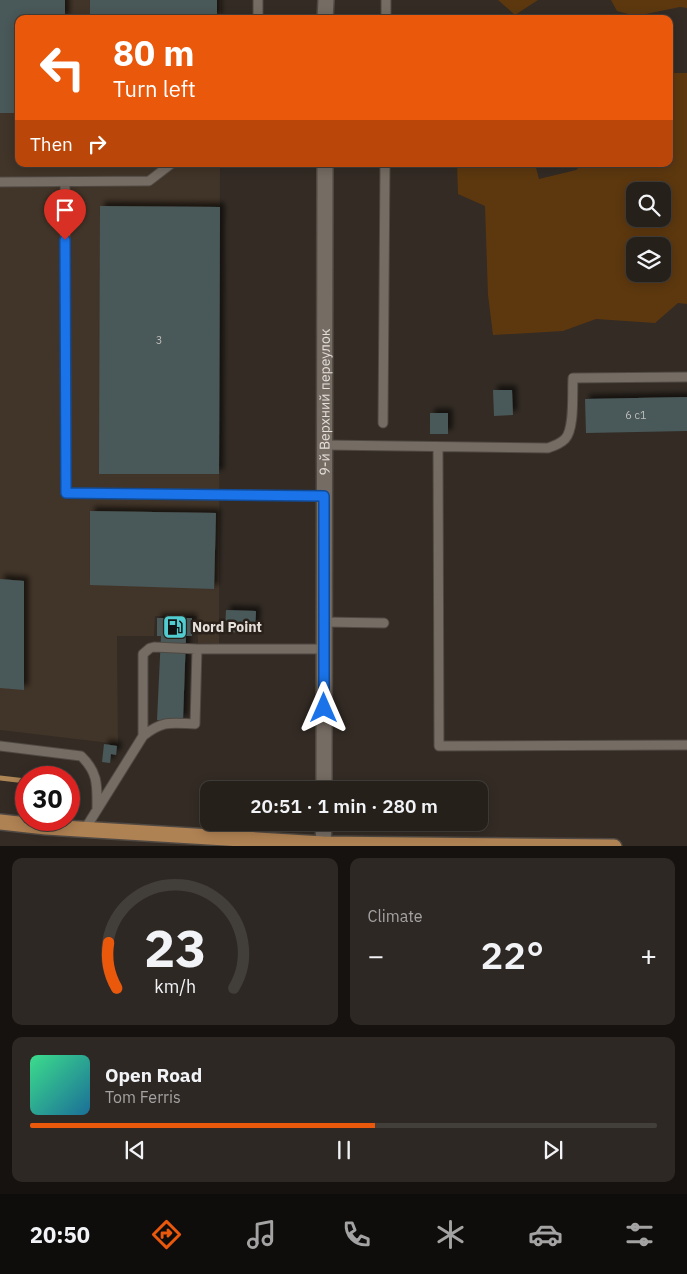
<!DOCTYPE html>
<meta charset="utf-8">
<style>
:root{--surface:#26201b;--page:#2e2824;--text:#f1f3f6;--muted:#a4a3a3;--line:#423e3a;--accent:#ea580c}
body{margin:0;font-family:"IBM Plex Sans",sans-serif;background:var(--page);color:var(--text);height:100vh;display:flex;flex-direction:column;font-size:19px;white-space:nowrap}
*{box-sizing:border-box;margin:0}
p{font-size:16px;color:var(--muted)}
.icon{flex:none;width:28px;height:28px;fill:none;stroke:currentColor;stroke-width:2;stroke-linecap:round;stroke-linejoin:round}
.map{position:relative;height:846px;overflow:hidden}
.panel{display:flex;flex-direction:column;gap:12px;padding:12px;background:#15120f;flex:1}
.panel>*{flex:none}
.hud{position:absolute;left:15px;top:15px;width:658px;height:152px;border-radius:10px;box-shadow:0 2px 12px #0003,0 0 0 1px var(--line);background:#ea580c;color:#fff;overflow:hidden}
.controls{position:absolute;left:626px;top:182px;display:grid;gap:10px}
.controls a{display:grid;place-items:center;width:45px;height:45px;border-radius:10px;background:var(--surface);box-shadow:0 2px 12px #0003,0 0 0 1px var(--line);font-size:25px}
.speed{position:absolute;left:15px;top:766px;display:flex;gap:10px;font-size:25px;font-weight:700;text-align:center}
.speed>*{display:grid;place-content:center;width:65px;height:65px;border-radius:50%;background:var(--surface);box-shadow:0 2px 12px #0003,0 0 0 1px var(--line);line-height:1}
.speed .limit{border:8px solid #d22;background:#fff;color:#111}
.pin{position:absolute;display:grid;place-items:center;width:42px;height:42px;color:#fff;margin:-51px -21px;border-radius:50% 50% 50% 0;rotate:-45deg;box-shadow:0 0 5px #0007}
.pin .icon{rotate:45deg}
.me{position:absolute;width:55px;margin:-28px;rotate:0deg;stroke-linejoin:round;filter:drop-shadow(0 0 4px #0008)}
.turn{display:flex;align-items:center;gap:18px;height:105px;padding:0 15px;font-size:22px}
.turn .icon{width:65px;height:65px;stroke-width:2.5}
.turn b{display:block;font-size:35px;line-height:42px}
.then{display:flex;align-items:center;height:48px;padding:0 15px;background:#0003;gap:10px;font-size:19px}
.big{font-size:38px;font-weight:600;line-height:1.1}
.panel .widget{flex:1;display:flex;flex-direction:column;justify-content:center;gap:8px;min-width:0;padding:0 18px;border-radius:10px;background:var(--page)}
.panel .dial{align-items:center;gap:0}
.dial svg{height:130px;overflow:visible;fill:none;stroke:var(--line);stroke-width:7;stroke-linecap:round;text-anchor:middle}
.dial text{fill:var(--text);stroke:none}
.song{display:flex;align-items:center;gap:15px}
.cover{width:60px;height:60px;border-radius:8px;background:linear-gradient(135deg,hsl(150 70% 55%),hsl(200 70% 35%))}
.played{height:5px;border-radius:2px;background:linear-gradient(90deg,var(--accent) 55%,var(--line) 55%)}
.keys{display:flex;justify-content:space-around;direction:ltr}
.heat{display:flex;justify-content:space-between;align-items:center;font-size:28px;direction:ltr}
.panel .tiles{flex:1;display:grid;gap:12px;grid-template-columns:1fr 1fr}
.widget:last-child{grid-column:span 2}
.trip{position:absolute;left:200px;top:781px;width:288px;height:50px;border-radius:10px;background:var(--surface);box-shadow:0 2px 12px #0003,0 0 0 1px var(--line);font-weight:600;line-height:50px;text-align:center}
.tabs{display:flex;height:80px;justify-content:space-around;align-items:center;background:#0f0d0b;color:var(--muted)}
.tabs .icon{width:35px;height:35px}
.tabs .selected{color:var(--accent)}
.tabs b{font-size:22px;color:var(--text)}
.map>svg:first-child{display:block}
</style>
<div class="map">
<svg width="687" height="847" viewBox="0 0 687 847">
<defs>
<filter id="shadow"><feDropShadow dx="4.5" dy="-4.5" stdDeviation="2.5" flood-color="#0009"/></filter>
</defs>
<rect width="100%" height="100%" fill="#332b24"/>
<path fill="#413428" d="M0,0H221V19H19V164H220L219,644L198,643L197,616H155L154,636H117L118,744L0,730Z"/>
<path fill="#5d380f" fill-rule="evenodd" d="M498,0H538L515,15Z
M611,0H687V8L680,7L636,16L617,11Z
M669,73H687V304L678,303L655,323L596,319L563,331L493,335L488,295L485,206L458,194L457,164H535L539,179L576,170L582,164H669ZM635,191H662V219H635ZM662,246V274H635V246Z"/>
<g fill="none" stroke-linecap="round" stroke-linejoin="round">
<path stroke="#ae8555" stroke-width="5" d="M0,778L26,781
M69,786H70"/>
</g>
<path fill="#4a5858" filter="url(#shadow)" d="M0,0H65V19H19V113H0Z
M90,0H217V19H90Z
M100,206L220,207L219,474H99Z
M493,390H512L513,415L494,416Z
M687,397V431L586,433L585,399Z
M430,413H448V434H430Z
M90,511L216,513L214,589L90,585Z
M0,579L24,581V690L0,688Z
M226,610L256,611L255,633L225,632Z
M157,618H192V636H186L183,720H157L161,636H157Z
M104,744L117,746L116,755L111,754L110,763L102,762Z"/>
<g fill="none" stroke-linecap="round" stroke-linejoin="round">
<defs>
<path id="lane" d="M258,19V0
M386,19V0
M0,182L149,181L171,164
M65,182L66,493L324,496
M383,423L385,164
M324,445L548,448C554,446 560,444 565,439C575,429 572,392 573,378L687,377
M438,447L439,746L687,745
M324,622L384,623
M143,736V654L150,648L154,647L197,649
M0,746L81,756C99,773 97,787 97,810
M85,829L143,736C163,720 171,723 195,724L197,649H324"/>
<g id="street">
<path d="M325,19L326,0"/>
<path id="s1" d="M324,790L325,164"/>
<path d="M323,844L324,822"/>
</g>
<path id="primary" d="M0,822L46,827L323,844L614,847"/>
</defs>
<use href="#lane" stroke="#504943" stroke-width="11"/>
<use href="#street" stroke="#504943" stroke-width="18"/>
<use href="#primary" stroke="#504943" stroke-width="18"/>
<use href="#lane" stroke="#756c63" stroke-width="9"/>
<use href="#street" stroke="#756c63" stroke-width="15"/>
<use href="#primary" stroke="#af8253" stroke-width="15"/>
</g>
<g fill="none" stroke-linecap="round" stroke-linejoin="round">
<defs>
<path id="route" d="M65,240L66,493L324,496V708"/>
</defs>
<use href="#route" stroke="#114b97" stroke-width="12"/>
<use href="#route" stroke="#1a73e8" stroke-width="9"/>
</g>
<defs>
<symbol id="fuel-square" viewBox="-11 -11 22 22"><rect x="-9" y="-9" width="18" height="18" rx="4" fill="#51ccd1" stroke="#29211a"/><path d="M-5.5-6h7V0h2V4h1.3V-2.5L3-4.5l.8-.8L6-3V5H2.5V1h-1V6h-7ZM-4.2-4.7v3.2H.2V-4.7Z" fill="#111"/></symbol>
</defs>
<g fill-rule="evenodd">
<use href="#fuel-square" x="161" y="613" width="28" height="28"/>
</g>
<g text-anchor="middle" stroke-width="5" stroke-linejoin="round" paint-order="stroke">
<g font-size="11" fill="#bebdba">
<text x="159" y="344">3</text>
<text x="636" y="419">6 с1</text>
</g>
<g font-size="14" fill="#e5dfdb" stroke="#29211a">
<text dy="5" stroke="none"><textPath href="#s1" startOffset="388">9-й Верхний переулок</textPath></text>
</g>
<g font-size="14" font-weight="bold" fill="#e5dfdb" stroke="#29211a" text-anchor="start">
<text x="192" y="632">Nord Point</text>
</g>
</g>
</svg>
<div class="controls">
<a><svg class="icon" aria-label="search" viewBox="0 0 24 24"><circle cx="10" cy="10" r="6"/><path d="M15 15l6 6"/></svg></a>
<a><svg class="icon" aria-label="layers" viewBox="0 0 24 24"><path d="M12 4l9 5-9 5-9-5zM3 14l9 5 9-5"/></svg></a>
</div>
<div class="speed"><div class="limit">30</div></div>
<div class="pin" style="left:65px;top:240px;background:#d93025"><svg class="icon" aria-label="arrive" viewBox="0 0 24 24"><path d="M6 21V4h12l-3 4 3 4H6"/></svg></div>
<svg class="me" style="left:324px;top:708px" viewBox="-20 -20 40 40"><path d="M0-17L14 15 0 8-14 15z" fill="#1a73e8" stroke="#fff" stroke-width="4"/></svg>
<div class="trip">20:51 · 1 min · 280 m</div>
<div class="hud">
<div class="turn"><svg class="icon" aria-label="left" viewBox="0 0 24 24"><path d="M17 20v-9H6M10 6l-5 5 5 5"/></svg><div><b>80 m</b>Turn left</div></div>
<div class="then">Then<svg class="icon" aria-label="right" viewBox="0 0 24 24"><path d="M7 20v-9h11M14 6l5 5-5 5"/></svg></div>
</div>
</div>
<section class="panel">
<div class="tiles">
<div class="widget dial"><svg viewBox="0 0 100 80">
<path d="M14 69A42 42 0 1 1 86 69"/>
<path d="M14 69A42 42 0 0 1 9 41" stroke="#ea580c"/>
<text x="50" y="56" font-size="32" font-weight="700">23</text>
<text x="50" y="72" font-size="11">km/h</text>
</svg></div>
<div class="widget"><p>Climate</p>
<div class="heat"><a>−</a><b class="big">22°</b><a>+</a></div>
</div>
<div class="widget">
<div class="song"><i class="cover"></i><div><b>Open Road</b><p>Tom Ferris</p></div></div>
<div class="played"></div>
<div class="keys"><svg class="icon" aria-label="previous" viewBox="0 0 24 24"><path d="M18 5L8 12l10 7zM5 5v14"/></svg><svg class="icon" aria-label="pause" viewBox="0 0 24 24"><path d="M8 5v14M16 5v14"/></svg><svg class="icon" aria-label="next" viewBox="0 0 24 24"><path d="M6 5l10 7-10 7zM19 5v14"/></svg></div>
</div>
</div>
</section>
<nav class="tabs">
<b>20:50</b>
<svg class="icon selected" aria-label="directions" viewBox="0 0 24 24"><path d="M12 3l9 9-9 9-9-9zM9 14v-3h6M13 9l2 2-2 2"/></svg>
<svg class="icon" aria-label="music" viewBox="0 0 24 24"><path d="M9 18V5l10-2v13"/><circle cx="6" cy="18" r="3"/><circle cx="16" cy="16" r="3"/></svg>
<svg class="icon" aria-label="phone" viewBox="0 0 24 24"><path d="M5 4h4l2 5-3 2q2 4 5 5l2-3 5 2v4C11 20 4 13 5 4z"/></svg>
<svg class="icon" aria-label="climate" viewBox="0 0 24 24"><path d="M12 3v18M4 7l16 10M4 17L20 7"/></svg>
<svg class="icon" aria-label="car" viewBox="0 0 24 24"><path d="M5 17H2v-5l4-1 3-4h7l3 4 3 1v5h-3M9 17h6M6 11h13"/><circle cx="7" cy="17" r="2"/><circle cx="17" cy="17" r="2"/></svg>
<svg class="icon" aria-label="filters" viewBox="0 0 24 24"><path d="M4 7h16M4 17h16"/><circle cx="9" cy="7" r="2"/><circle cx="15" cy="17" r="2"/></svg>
</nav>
